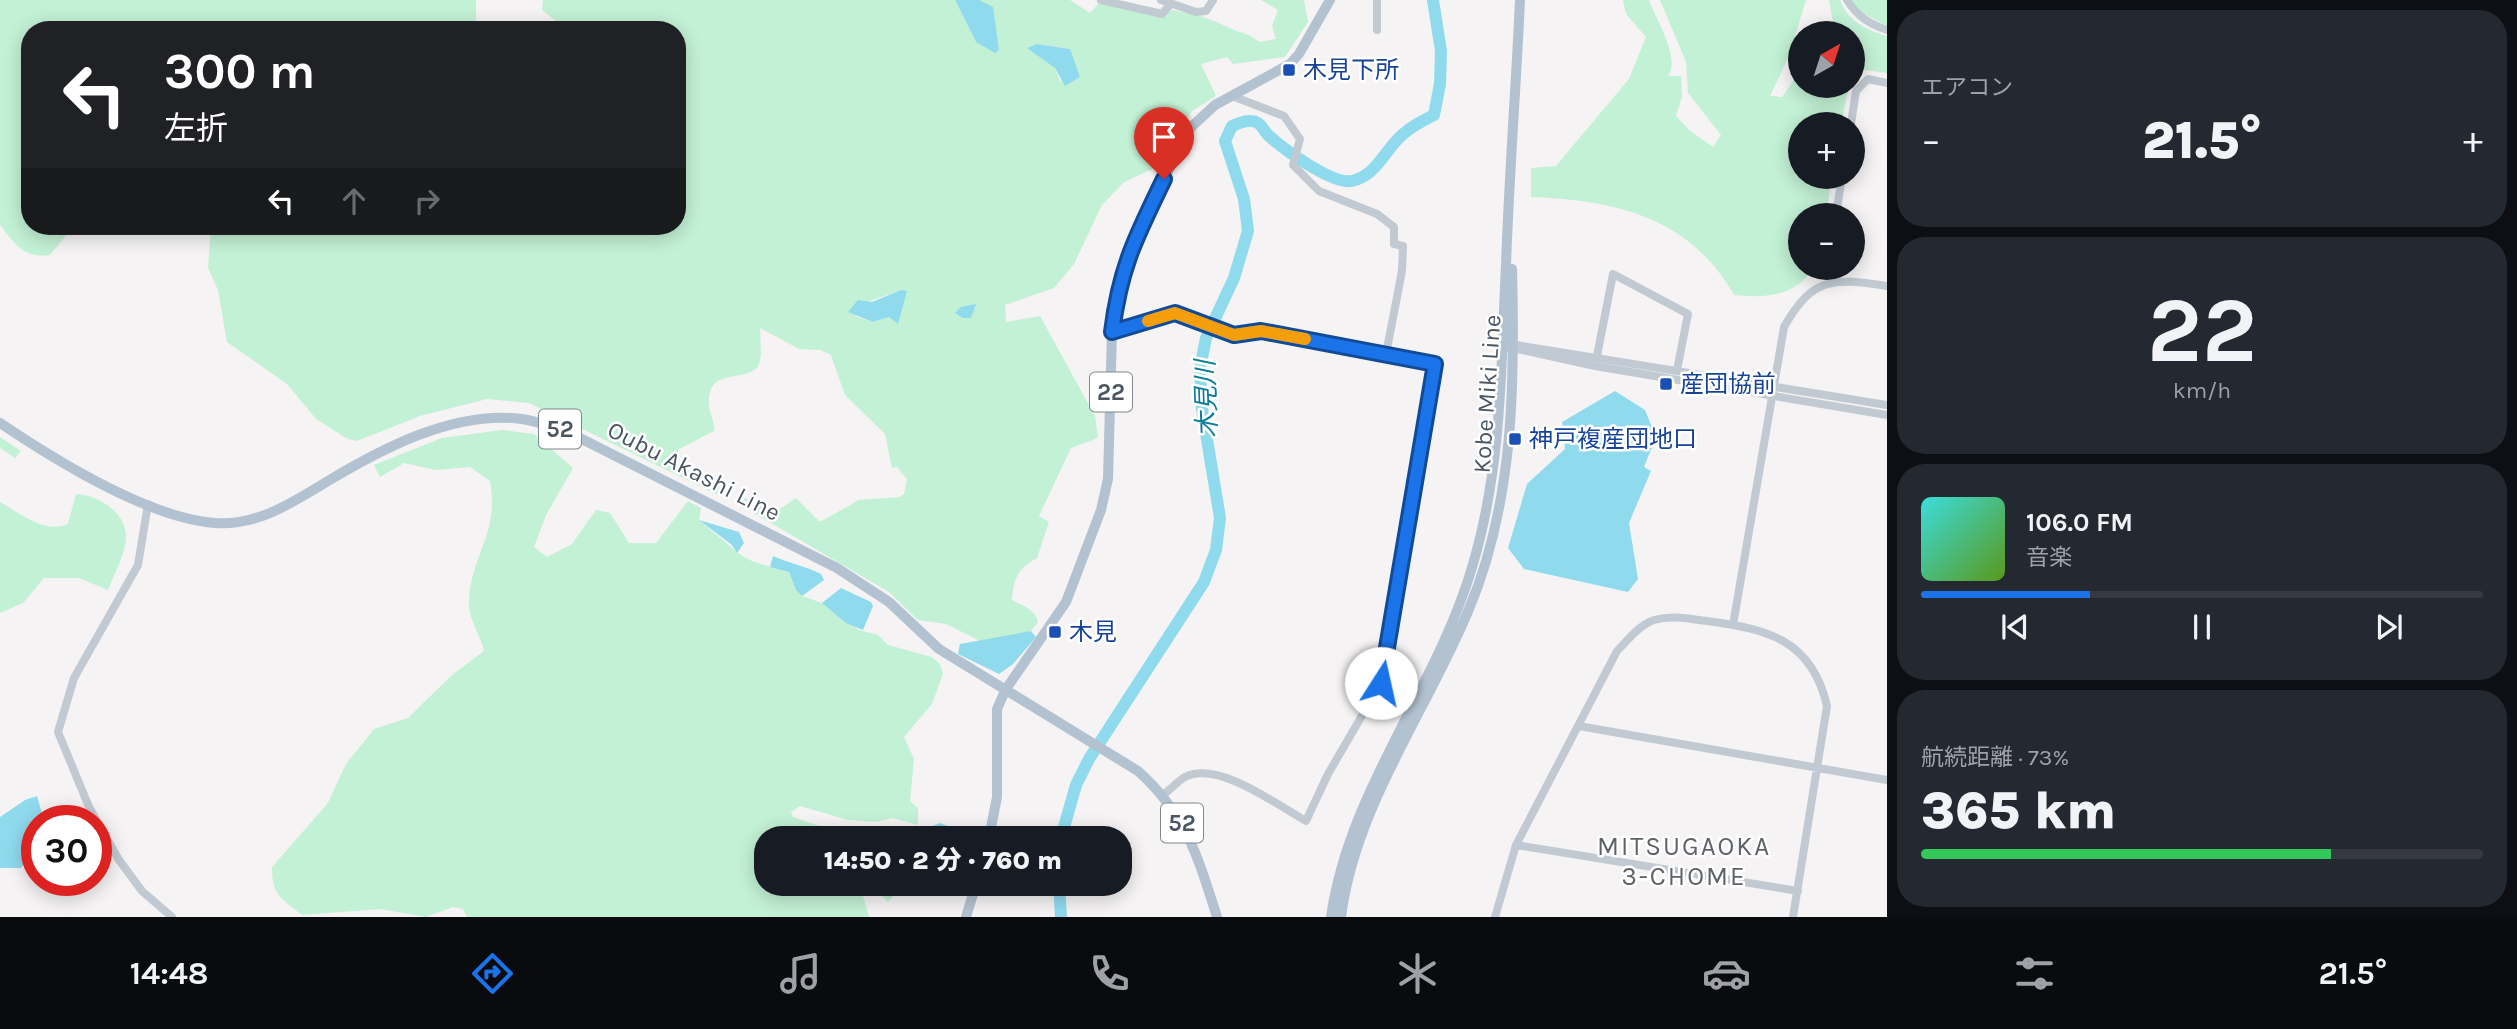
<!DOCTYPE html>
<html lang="ja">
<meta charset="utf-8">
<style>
:root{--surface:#171b24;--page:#242831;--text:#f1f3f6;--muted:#9ea1a6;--line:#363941;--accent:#1a73e8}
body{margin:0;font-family:Karla,"Noto Sans JP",sans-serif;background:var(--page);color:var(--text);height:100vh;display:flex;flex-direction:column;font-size:26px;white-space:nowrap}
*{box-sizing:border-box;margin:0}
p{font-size:23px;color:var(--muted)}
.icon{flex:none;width:38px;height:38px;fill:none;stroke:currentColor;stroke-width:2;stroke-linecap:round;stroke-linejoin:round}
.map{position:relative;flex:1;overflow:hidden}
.side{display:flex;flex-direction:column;gap:10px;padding:10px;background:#0d0f14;width:630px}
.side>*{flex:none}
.banner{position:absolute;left:21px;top:21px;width:665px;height:214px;border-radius:28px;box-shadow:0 4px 18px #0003;background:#202124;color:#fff;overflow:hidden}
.needle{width:46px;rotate:39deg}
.buttons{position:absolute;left:1788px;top:21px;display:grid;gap:14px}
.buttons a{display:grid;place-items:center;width:77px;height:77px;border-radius:50%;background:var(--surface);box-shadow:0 4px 18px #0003;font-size:35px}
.speed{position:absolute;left:21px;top:805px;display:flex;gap:14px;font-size:35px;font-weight:700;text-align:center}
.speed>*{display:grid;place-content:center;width:91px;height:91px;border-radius:50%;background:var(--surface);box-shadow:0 4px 18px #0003;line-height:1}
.speed .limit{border:10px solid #d22;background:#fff;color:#111}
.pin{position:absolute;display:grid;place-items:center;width:60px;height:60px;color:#fff;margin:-72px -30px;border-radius:50% 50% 50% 0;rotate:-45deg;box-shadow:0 0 7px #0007}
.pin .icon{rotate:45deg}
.me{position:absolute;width:77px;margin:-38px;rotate:10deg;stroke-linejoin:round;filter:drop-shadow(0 0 5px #0008)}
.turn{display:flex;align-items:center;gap:24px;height:147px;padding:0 28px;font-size:32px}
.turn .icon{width:91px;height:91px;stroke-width:2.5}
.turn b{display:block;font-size:49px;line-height:60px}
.lanes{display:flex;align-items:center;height:66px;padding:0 28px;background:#0003;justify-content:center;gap:35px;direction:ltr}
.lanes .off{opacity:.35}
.big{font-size:52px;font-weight:800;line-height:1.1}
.side .widget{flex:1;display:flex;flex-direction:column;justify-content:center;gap:10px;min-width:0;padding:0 24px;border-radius:28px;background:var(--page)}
.side .dial{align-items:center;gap:0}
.dial b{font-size:91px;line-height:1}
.song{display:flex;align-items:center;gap:21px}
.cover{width:84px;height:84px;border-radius:10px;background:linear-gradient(135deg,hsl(180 70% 55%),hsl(90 70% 35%))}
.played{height:7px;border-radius:4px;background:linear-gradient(90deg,var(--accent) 30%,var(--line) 30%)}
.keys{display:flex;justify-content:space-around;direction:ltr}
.heat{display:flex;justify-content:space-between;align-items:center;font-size:38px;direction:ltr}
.charge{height:10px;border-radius:5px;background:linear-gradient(90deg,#34c759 73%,var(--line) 0)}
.trip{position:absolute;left:754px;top:826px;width:378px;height:70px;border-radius:28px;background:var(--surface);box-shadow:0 4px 18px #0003;font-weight:800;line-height:70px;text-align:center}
.tabs{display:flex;height:112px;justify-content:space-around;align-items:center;background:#090b0e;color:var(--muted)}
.tabs .icon{width:49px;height:49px}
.tabs .selected{color:var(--accent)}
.tabs b{font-size:32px;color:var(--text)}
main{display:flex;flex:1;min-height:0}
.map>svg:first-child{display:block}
</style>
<main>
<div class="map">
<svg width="1887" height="917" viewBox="0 0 1887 917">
<rect width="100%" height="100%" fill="#f5f3f3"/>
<path fill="#c3f1d5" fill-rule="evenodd" d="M0,0H476V28L30,30V226H74L50,255C24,259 14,243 0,225Z
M543,0H955L976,42L985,5L979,0H1070L1090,13L1099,3L1162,18L1172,10C1198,15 1206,17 1230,28C1242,34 1249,33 1259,42L1276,39L1272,26L1278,10L1261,0H1304L1308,22L1285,57L1233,64L1227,57L1201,64L1216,96L1192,111L1163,164L1124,182L1102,205L1074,264L1054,288L1005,305L1006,322L1040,316L1095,416L1098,438L1071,448L1039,516L1049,522L1037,558C1017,570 1014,577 1012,600C1023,606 1035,609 1038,622L1031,631L982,642L946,624L918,620L889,592L740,505L745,498L777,511L796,498L820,522L859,500L900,497L904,494L907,479L897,467L892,468L885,434L845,395L831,355L820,350L799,349L760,328L761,356L758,367C741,383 708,367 709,404C709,413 715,421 714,431L679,449L675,459L682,467L724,489L718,495L529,403L487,399L420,416L357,441L346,438L316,419L287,384L227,342L218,290L208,268L211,226H677V30H567L542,10ZM1037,44L1070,49L1061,83L1055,68ZM901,290L896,322L889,317L873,322L855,316L867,302Z
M1623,0H1649C1656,20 1681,58 1668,76H1681L1682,97L1676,116L1690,131L1713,147L1721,135L1688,93L1686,62L1660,0H1806L1789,56L1770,96L1782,97L1794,80L1801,79V86H1849L1841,124H1801V177H1832L1826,215H1801V268H1813C1796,297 1764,298 1734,295C1690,217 1615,200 1531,197V168L1556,166L1629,79L1646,37L1626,14Z
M1829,0H1840C1849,22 1865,29 1887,36V73L1865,70L1853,78V33H1835Z
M1851,0H1887V26L1857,10Z
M502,430L534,434L573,468L546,515L534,547L547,557L572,544L596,510L610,513L629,543H656L688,501L701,508L699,520C712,531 725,542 737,552C750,564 774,566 789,572L796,590L802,596L822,603L859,630L878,635L888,645L932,657L940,664L943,674L932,704L904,737L914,759L910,801L918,808V825L893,818L876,822L848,820L800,806L791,812L793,817C816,825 844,835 868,837C883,838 898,834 912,838H766V884H866L861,889L869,917H467L463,909L453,907L426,917L380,909L302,915C281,898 272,896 272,867L328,803L346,764L374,729L408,718L452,675L484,651C481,635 469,621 469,604C469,557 500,535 490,481L470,467L436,470L404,463L380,477L374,465L442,438Z
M0,437L21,451L15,458L0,448Z
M76,494C89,495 102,500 112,509C140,533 119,561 108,590L79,578H44L23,603L0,613V502C20,513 45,535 68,524Z
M870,884H888L895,894L888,902Z"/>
<path fill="#90daee" d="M955,0H979L993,7L999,50L995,53L976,42Z
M1037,44L1070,49L1080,77L1065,86L1055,68L1027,48Z
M901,290L907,291L898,324L889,317L873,322L848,312L858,300L872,302Z
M976,304L971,318H963L955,313L961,307Z
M1615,391L1645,410L1656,437L1644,467L1651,471L1629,523L1638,579L1628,592L1524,569L1508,548L1527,484L1565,449L1562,422Z
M699,520L739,532L744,543L737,553L732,545Z
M773,556C789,563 805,566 821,574L824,580L802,596L796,590L789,572L770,567Z
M841,588L871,602L873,606L863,630L846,623L822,603Z
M1031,631L1036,637L1013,664L999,674L958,654L960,644Z
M37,796L44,821H37V846L21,868H0V817L25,800Z
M940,823C953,829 966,830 978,836V838H919L913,834Z"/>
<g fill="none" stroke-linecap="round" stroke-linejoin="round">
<path stroke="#90daee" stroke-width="12" d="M1061,838L1076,785L1089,759L1204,582L1216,550L1220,518L1202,409L1200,368L1206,338L1234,278L1248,231L1244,199L1225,141L1232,126C1240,123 1250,118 1258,123C1262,126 1265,132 1268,135C1283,149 1333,185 1352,181C1377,175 1384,151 1402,135C1412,126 1422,121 1434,115L1440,84L1441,51L1433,0
M1059,884L1061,917"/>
<path stroke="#c1cad2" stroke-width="8" d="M1101,0L1162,14L1170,5
M1161,0L1196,12L1206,11L1213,0
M1377,0V30
M1847,0C1857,16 1869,24 1887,30
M1232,96L1284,116L1300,139L1293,165L1319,191L1377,214L1394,227V244L1403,246L1402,271L1386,354
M1851,124L1856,91L1868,79L1887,83
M1836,215L1842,177
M1834,268L1836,280
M1112,332L1176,313L1234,335L1261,331L1435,364L1381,683L1328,774L1306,821C1277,805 1218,760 1185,777C1178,781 1171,789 1164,794
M1510,344L1887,405
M1508,347L1595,366L1887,415
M1597,356L1613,274L1688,314L1677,370
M148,504L138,565L74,678L58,732L89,807L119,860L142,891L172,917
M1733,625L1784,327C1813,276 1833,278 1887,286
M1579,726L1887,780
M1516,845L1798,891
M1495,917L1516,845L1617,651C1628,640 1639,625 1654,620C1672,615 1689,619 1707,621C1768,629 1812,640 1827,706L1793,917"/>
<path stroke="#b3c2d1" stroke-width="10" d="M0,423C55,460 148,518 215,523C258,526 293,502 328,481C383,448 455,410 522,419C538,421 553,428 568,432L837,568L889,602L939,649L1138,771C1186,814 1198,857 1217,917
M989,838L997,797V709L1006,689L1066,602L1101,510L1108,479L1112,332L1118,287L1127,254L1189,129L1215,105L1290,64L1299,54L1330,0
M966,917L976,884
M1331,917C1349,789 1438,687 1473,564C1502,466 1501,366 1506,265C1509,177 1516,88 1520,0
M1341,917C1355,806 1427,711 1469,609C1514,502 1515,383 1512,269"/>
</g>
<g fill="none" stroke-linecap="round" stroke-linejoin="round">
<defs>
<path id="route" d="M1164,179C1136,237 1120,267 1112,332L1175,313L1234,335L1261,331L1435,364L1381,683"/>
</defs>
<use href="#route" stroke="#114b97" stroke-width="18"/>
<use href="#route" stroke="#1a73e8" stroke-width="12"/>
<path stroke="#f59e0b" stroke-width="12" d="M1148,321L1175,313L1234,335L1261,331L1305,339"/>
</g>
<g fill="#1a4fb4" stroke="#fff" stroke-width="2.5">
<rect x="1282" y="63" width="14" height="14" rx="3.5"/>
<rect x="1659" y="377" width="14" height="14" rx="3.5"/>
<rect x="1508" y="432" width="14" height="14" rx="3.5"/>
<rect x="1048" y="625" width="14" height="14" rx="3.5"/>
</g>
<g text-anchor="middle" stroke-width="5" stroke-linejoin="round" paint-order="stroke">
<g fill="#fff" stroke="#808990" stroke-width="2">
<rect x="1090" y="372.5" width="42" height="39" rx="5"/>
<rect x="539" y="409.5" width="42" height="39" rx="5"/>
<rect x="1161" y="803.5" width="42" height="39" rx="5"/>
</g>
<g font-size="23" font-weight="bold" fill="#4a5661">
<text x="1111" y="400">22</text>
<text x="560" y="437">52</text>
<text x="1182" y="831">52</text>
</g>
<g font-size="24" fill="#164399" stroke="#fff" text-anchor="start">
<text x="1303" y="78">木見下所</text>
<text x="1680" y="392">産団協前</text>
<text x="1529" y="447">神戸複産団地口</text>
<text x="1069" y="640">木見</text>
</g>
<g font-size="24" fill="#4a5661" stroke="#fff">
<text transform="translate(1487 394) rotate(-86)" y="8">Kobe Miki Line</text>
<text transform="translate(694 471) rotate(27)" y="8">Oubu Akashi Line</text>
</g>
<g font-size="26" font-style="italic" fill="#0c7c9b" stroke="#fff">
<text transform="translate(1206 399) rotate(-92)" y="9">木見川</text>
</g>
<g font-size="26" letter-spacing="2" fill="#5f6368" stroke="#fff">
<text x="1684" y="855">MITSUGAOKA<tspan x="1684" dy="30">3-CHOME</tspan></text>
</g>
</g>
</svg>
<div class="buttons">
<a><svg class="needle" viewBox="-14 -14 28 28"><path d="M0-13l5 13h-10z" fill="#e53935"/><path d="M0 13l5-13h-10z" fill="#9ea1a6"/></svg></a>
<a>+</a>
<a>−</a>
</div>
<div class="speed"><div class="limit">30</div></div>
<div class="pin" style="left:1164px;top:179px;background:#d93025"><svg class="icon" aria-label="arrive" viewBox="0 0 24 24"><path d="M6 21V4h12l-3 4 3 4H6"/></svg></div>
<svg class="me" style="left:1381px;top:683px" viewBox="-20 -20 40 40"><circle r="19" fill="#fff"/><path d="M0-13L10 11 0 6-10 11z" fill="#1a73e8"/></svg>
<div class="trip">14:50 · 2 分 · 760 m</div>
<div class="banner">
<div class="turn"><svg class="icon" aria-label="left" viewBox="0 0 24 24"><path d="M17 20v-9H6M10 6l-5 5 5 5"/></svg><div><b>300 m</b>左折</div></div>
<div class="lanes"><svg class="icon" aria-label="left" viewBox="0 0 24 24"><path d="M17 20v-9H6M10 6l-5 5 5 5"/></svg><svg class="icon off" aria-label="ahead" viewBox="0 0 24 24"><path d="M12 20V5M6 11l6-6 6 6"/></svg><svg class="icon off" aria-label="right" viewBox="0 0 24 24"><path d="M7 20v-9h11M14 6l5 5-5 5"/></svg></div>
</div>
</div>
<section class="side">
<div class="widget"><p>エアコン</p>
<div class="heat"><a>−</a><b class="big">21.5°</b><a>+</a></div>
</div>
<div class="widget dial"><b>22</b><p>km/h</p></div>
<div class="widget">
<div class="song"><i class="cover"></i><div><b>106.0 FM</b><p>音楽</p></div></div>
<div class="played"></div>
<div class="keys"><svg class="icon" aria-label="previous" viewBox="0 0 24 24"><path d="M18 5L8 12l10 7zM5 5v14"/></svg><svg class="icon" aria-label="pause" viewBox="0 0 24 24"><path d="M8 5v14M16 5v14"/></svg><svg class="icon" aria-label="next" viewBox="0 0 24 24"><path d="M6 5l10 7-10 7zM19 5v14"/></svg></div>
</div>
<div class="widget"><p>航続距離 · 73%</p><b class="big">365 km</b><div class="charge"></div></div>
</section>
</main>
<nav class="tabs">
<b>14:48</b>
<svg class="icon selected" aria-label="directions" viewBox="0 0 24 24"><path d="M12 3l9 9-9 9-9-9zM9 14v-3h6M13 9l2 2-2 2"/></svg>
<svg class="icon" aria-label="music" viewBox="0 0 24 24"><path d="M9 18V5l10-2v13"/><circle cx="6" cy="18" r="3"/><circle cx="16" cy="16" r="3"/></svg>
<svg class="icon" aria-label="phone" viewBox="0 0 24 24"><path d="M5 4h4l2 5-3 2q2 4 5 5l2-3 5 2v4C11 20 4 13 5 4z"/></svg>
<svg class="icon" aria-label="climate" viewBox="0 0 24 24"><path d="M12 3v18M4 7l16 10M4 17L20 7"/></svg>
<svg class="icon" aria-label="car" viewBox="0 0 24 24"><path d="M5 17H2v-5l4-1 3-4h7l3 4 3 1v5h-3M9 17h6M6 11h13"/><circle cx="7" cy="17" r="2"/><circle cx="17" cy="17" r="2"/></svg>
<svg class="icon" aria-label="filters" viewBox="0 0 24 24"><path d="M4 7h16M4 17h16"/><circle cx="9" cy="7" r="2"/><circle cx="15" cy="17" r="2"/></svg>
<b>21.5°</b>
</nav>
